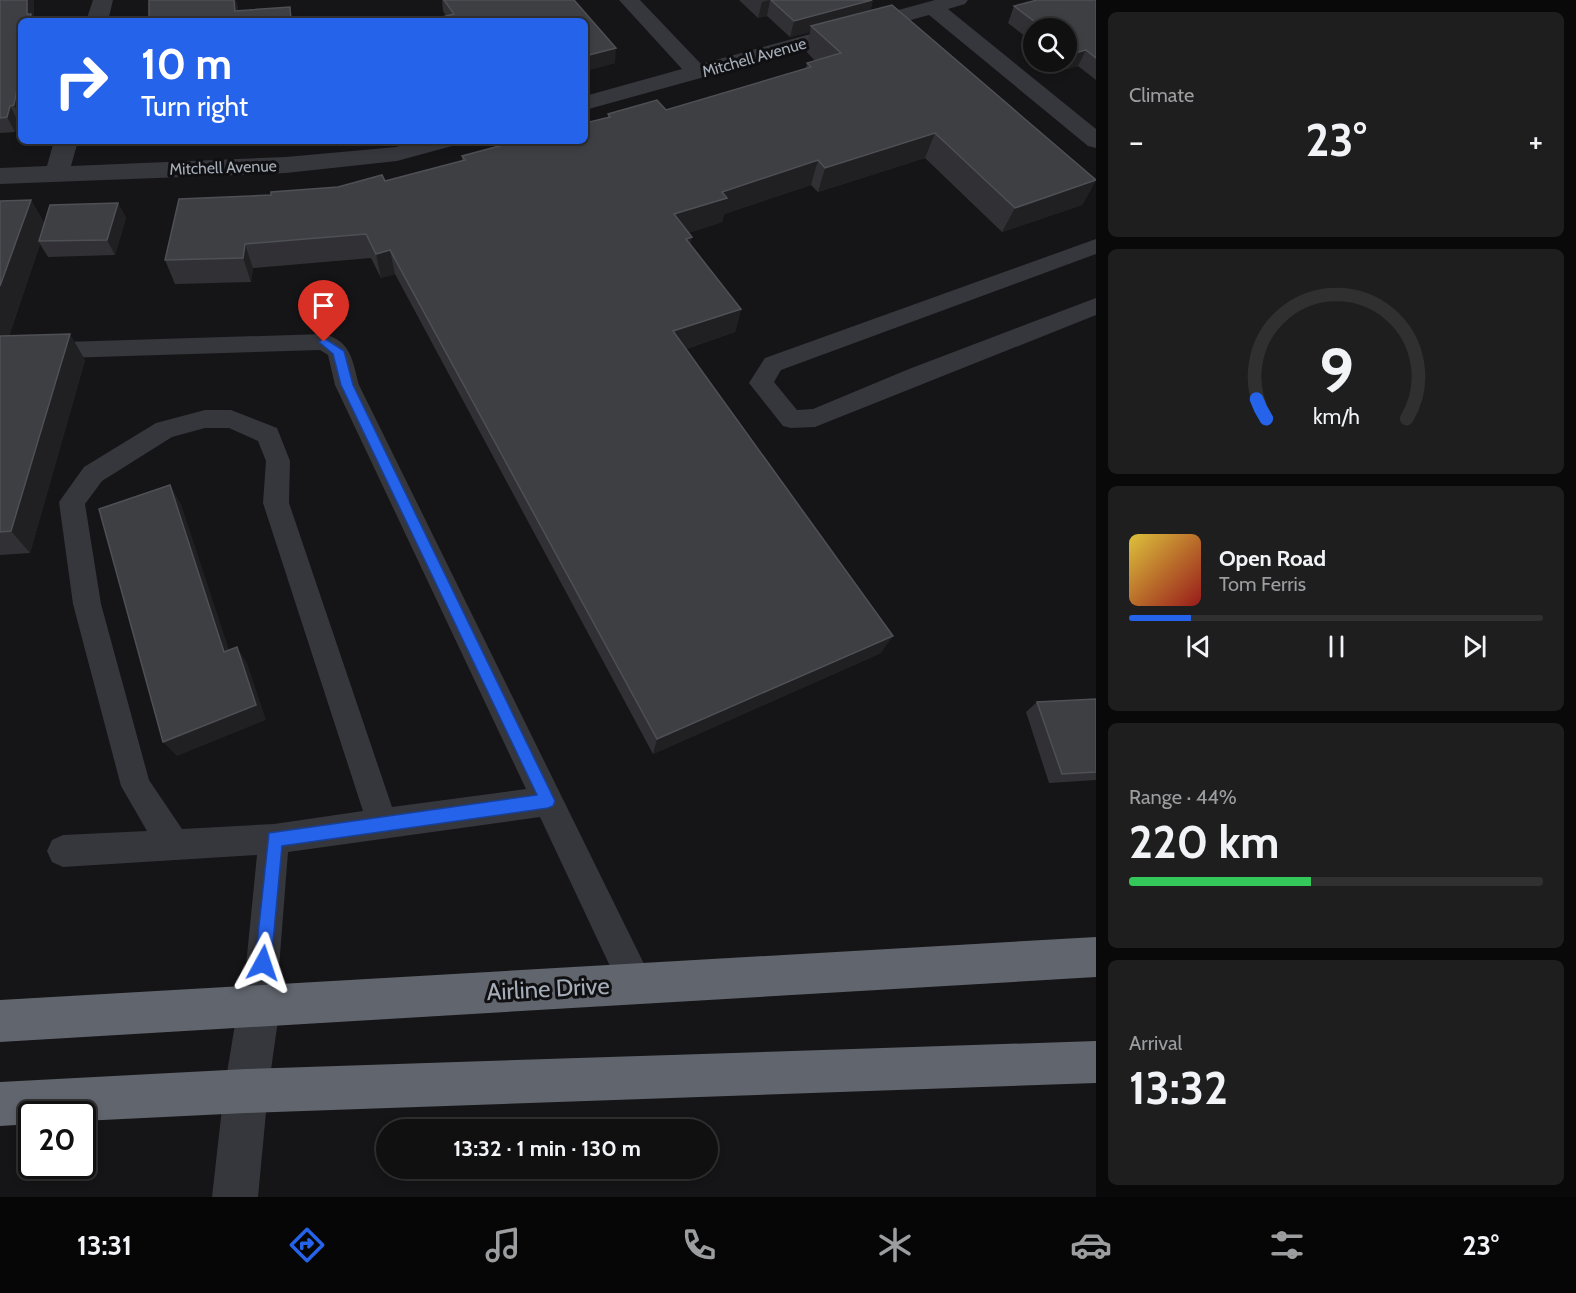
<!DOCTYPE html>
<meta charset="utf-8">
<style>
:root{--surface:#101011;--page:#1e1e1f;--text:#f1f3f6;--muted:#9c9d9f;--line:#303031;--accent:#2563eb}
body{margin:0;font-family:Cabin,sans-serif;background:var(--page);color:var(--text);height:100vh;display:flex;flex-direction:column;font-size:22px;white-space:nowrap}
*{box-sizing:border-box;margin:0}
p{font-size:20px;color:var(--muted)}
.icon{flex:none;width:33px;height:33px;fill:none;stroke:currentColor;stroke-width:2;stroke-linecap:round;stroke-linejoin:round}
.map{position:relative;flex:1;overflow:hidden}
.drawer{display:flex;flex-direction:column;gap:12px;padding:12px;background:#090909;width:480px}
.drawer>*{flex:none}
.banner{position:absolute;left:18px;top:18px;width:570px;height:126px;border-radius:9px;box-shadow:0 3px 9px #0003,0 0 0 2px var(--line);background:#2563eb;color:#fff;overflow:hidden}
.buttons{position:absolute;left:1023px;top:18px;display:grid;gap:12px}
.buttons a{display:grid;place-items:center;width:54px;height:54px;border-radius:50%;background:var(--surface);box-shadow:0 3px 9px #0003,0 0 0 2px var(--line);font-size:30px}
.speed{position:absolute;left:18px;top:1101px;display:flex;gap:12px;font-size:30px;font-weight:700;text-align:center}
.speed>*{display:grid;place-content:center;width:78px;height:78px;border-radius:50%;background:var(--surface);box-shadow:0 3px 9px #0003,0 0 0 2px var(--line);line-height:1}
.speed .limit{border:3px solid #111;border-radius:9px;background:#fff;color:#111}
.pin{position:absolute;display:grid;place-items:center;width:51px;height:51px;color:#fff;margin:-62px -26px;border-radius:50% 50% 50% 0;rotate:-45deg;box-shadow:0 0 6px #0007}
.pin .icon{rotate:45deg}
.me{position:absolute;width:66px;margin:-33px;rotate:5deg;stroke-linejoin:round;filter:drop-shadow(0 0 4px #0008)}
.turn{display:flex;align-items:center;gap:21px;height:126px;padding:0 24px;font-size:27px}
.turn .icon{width:78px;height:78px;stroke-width:2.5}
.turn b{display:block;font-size:42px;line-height:51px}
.big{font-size:45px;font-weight:700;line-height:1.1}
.drawer .tile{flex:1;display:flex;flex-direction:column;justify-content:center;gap:9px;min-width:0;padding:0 21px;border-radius:9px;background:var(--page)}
.drawer .dial{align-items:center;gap:0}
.dial svg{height:156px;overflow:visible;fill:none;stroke:var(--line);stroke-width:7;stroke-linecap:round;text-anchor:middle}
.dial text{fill:var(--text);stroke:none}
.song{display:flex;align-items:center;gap:18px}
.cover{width:72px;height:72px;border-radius:9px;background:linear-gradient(135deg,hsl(50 70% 55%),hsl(0 70% 35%))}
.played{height:6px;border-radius:3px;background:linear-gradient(90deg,var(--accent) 15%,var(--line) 15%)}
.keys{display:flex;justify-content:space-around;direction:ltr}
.heat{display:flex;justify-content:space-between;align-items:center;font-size:33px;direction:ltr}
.charge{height:9px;border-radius:4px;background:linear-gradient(90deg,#34c759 44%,var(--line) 0)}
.trip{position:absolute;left:376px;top:1119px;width:342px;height:60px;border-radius:30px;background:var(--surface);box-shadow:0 3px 9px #0003,0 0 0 2px var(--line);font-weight:700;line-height:60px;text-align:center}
.dock{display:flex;height:96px;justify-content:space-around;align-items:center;background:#060607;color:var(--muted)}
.dock .icon{width:42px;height:42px}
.dock .current{color:var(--accent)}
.dock b{font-size:27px;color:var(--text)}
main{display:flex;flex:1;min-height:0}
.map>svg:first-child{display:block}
</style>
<main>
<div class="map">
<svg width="1096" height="1197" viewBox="0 0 1096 1197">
<rect width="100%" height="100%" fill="#151517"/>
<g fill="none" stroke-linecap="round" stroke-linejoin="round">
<path fill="#35373c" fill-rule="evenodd" d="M1096,239V254L781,370L774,382L797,410L813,409L909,369L1096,298V315L815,427L791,428L783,426L749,383L765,358Z
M324,334C352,342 352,360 359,385L648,972L653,984L648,996L636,1001L624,996L540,817L288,852L276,1006L271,1018L259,1023L247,1018L242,1006L257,855L63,867L52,862L47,851L52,840L63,835L147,831L121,786L73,604L59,502L84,467L156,423L205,410H231L277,428L290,461L289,503L392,807L526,789L335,385L328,355L320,350L0,360V344ZM205,428H229L258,441L266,461L263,503L363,811L274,824L182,829L149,780L101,604L85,504L102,481L172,437Z"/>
<path fill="#35373c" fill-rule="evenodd" d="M93,0H113L108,21H86Z
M619,0H640L701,64L935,0H968L965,4L948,9L1096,129V148L1088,146L929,15L585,110V96L682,69Z
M54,141H78L71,166L286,157L396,147L417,141H456L452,146L397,161L286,173L0,184V168L47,166Z
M259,985L274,991L280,1006L268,1091L258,1197H212L224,1091L238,1006L244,991Z"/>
<path fill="#61656d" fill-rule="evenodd" d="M1096,937V977L0,1042V1000Z
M1096,1041V1083L246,1113L82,1121V1114H32V1124L0,1126V1082L246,1069Z"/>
</g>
<path fill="#313135" d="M0,0L34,18L21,21V120L18,121L15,132L0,133Z
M442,0H574L615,63L585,71V21L446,16L443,11Z
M739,0H873L870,11L1096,180L1082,205L1002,232L925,158L818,192L811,185L724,214L722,222L688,233L692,237L690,245L741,309L735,332L686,349L881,653L653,754L395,274L381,278L371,258L253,268L251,282L175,284L165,260L271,195L385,181L462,161V156L608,117V114L666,110L806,68L807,63L815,61L806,51L810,32L790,37L767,16L758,18Z
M1096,0V80L1078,66L1067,69L1058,62H1066V28H1034V43L1008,23L1014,6Z
M31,200L44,223L118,203L126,218L115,255L48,257L40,244L9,336L85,360L30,553L0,555V201Z
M1096,699V780L1049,783L1026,712L1037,702Z"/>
<path fill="#202023" d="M27,0H34V18L35,21H30L27,14Z
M234,0H236L238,6L239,21L235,11Z
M770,0L767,16L758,18L762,2Z
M873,0L868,16L811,26L810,32L790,37L794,21Z
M290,7L293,21H291Z
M616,48L615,63L585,71V56Z
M1086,50L1078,66L1067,69L1075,53Z
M21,67V120L14,105Z
M10,106L18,121L15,132L7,117Z
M935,133L925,158L818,192L825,168Z
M818,160L811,185L724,214L722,222L670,239L674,214L722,192Z
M1096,180L1082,205L1002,232L1015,208Z
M31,200L46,227L39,241L40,244L7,342L0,343V286Z
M118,203L126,218L115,255L107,240Z
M692,237L688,262L686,239Z
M245,244L253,268L251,282L243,258Z
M390,250L395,274L381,278L376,254Z
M741,309L735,332L670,354L673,331Z
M70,334L85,360L30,553L11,531Z
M170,485L181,504L235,668L224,652Z
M893,636L881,653L653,754L657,739Z
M237,647L247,663L266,720L177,756L163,742Z"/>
<path fill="#3d3f43" stroke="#4e5055" stroke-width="1.5" d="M0,0H27V14H31L30,21H21V67L14,105L10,106L7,117L0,118Z
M149,0H234L235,11L290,7L291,21H149Z
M444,0H574L616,48L585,56V21H426L454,14Z
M771,0H872L794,21Z
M1037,0H1096V58L1086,50L1075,53L1066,46V28H1043L1014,6Z
M892,5L1096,180L1015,208L935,133L825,168L818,160L722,192L727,198L674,214L692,237L686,239L741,309L673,331L893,636L657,739L390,250L376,254L366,234L245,244L243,258L165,260L179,199L271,195V192L338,187L382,175L385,181L465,160L462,156L518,141H585V123L610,117L608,114L657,100L666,110L811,67L807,63L841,53L811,26Z
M31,200L0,286V201Z
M118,203L107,240L39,241L50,205Z
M70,334L11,531L0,532V336Z
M170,485L224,652L237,647L256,705L163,742L99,509Z
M1096,699V772L1062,774L1037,702Z"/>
<path fill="#2563eb" stroke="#184099" stroke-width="1.5" d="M324,338L344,351L353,385L555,801L553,806L548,808L282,846L271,963L269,969L263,972L257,969L255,963L269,833L537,795L341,385L333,354L319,342Z"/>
<g text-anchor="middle" stroke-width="6" stroke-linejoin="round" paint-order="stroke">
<g font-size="16" fill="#a5adb8" stroke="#101012">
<text transform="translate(754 57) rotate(-16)" y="6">Mitchell Avenue</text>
<text transform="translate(223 167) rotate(-2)" y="6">Mitchell Avenue</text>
</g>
<g font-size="24" fill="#a5adb8" stroke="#101012">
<text transform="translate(548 989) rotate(-3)" y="8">Airline Drive</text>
</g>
</g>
</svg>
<div class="buttons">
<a><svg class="icon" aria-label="search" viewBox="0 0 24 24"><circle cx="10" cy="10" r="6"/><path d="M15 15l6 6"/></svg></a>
</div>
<div class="speed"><div class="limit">20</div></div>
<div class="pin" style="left:324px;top:342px;background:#d93025"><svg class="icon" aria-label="arrive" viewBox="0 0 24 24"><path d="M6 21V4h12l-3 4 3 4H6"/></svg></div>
<svg class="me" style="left:263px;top:963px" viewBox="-20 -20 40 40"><path d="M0-17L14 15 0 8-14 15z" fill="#2563eb" stroke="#fff" stroke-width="4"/></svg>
<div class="trip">13:32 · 1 min · 130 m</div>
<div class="banner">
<div class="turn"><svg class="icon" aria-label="right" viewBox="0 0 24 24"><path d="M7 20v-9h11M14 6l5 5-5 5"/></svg><div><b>10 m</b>Turn right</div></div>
</div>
</div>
<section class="drawer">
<div class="tile"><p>Climate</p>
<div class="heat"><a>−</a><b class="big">23°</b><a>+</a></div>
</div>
<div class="tile dial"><svg viewBox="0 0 100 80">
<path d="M14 69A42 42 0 1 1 86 69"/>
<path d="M14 69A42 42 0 0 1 9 59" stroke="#2563eb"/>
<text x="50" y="56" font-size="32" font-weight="700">9</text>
<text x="50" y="72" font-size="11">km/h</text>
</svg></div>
<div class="tile">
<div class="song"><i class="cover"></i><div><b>Open Road</b><p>Tom Ferris</p></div></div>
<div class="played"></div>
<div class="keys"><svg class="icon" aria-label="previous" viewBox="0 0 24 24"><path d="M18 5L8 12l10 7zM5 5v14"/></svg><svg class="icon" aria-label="pause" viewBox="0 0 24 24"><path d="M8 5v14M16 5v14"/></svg><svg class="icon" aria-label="next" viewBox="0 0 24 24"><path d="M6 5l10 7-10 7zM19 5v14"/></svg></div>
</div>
<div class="tile"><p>Range · 44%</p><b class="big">220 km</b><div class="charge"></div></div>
<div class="tile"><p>Arrival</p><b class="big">13:32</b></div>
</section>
</main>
<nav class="dock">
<b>13:31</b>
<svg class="icon current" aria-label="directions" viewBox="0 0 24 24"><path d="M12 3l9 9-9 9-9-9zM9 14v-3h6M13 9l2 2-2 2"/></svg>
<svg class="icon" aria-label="music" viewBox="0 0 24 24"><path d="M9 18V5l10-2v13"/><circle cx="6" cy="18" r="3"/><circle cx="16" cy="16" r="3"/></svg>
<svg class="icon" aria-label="phone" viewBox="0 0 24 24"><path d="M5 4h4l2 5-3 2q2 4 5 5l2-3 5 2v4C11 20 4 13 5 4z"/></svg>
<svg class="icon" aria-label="climate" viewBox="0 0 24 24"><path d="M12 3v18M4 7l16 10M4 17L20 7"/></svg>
<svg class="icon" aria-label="car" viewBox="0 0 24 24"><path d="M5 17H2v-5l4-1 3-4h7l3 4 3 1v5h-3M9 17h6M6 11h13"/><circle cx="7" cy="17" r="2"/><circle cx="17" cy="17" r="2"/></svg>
<svg class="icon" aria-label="filters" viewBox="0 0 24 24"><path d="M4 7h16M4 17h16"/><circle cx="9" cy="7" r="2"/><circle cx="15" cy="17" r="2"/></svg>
<b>23°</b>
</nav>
